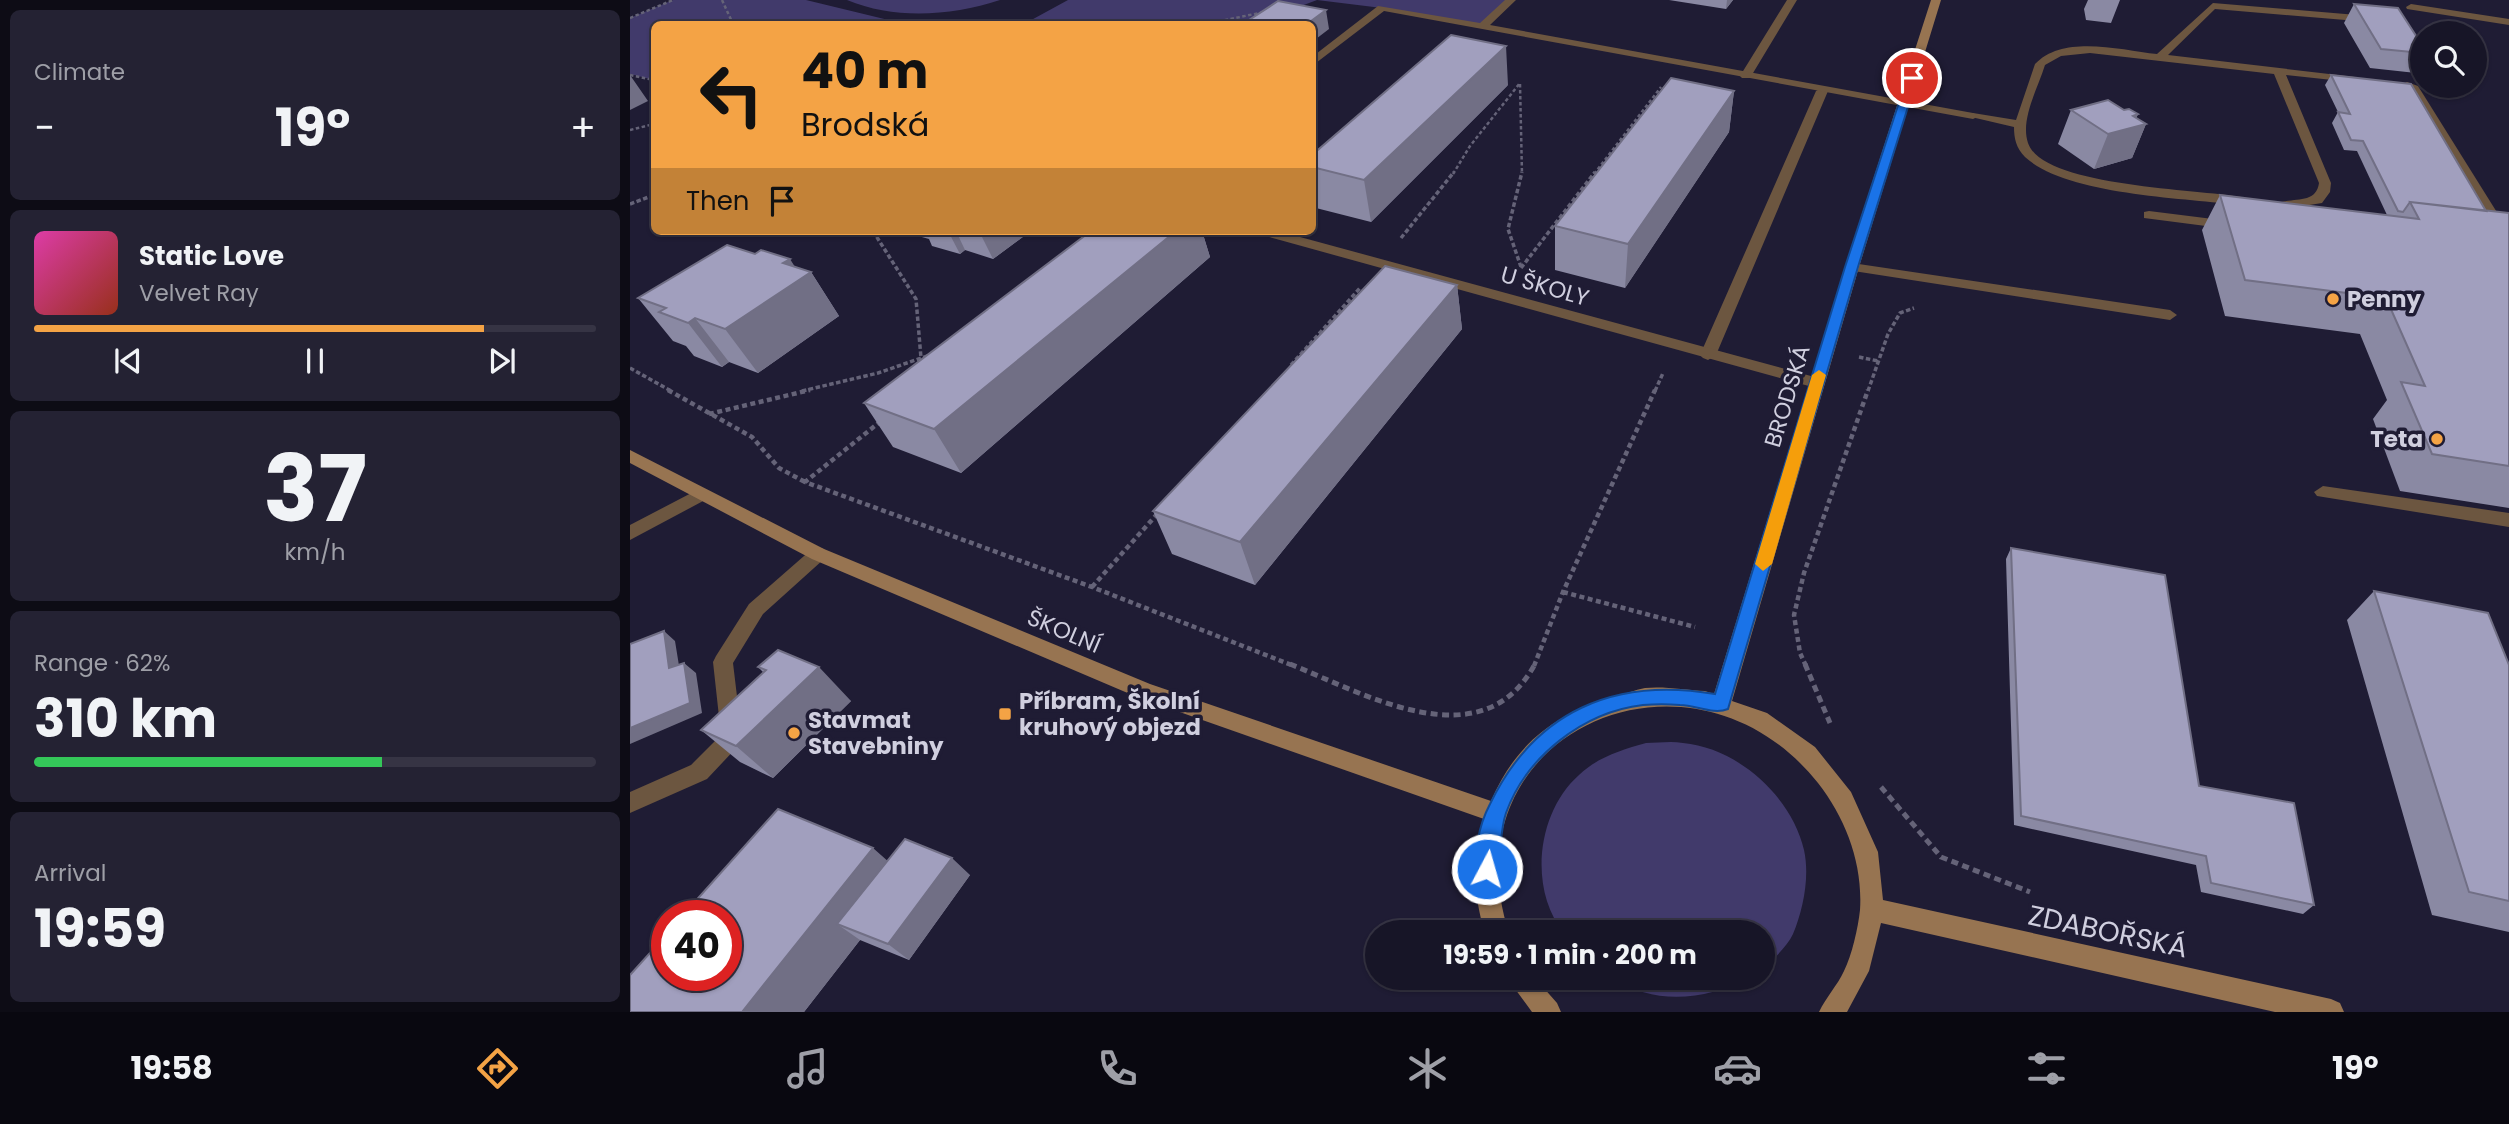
<!DOCTYPE html>
<meta charset="utf-8">
<style>
:root{--surface:#171527;--page:#242233;--text:#f1f3f6;--muted:#9e9fa7;--line:#363444;--accent:#f4a345}
body{margin:0;font-family:Poppins,sans-serif;background:var(--page);color:var(--text);height:100vh;display:flex;flex-direction:column;font-size:26px;white-space:nowrap}
*{box-sizing:border-box;margin:0}
p{font-size:23px;color:var(--muted)}
.icon{flex:none;width:38px;height:38px;fill:none;stroke:currentColor;stroke-width:2;stroke-linecap:round;stroke-linejoin:round}
.map{position:relative;flex:1;overflow:hidden}
.sheet{display:flex;flex-direction:column;gap:10px;padding:10px;background:#0d0c15;width:630px}
.sheet>*{flex:none}
.guide{position:absolute;left:21px;top:21px;width:665px;height:214px;border-radius:10px;box-shadow:0 2px 5px #0004,0 0 0 2px var(--line);background:#f4a345;color:#111;overflow:hidden}
.controls{position:absolute;left:1780px;top:21px;display:grid;gap:14px}
.controls a{display:grid;place-items:center;width:77px;height:77px;border-radius:50%;background:var(--surface);box-shadow:0 2px 5px #0004,0 0 0 2px var(--line);font-size:35px}
.speed{position:absolute;left:21px;top:900px;display:flex;gap:14px;font-size:35px;font-weight:700;text-align:center}
.speed>*{display:grid;place-content:center;width:91px;height:91px;border-radius:50%;background:var(--surface);box-shadow:0 2px 5px #0004,0 0 0 2px var(--line);line-height:1}
.speed .limit{border:10px solid #d22;background:#fff;color:#111}
.pin{position:absolute;display:grid;place-items:center;width:60px;height:60px;color:#fff;margin:-30px;border:4px solid #fff;border-radius:50%;box-shadow:0 2px 7px #0007}
.me{position:absolute;width:77px;margin:-38px;rotate:6deg;stroke-linejoin:round;filter:drop-shadow(0 0 5px #0008)}
.turn{display:flex;align-items:center;gap:24px;height:147px;padding:0 35px;font-size:32px}
.turn .icon{width:91px;height:91px;stroke-width:2.5}
.turn b{display:block;font-size:49px;line-height:60px}
.then{display:flex;align-items:center;height:66px;padding:0 35px;background:#0003;gap:14px;font-size:26px}
.big{font-size:52px;font-weight:700;line-height:1.1}
.sheet .widget{flex:1;display:flex;flex-direction:column;justify-content:center;gap:10px;min-width:0;padding:0 24px;border-radius:10px;background:var(--page)}
.sheet .dial{align-items:center;gap:0}
.dial b{font-size:91px;line-height:1}
.song{display:flex;align-items:center;gap:21px}
.cover{width:84px;height:84px;border-radius:10px;background:linear-gradient(135deg,hsl(320 70% 55%),hsl(10 70% 35%))}
.played{height:7px;border-radius:4px;background:linear-gradient(90deg,var(--accent) 80%,var(--line) 80%)}
.keys{display:flex;justify-content:space-around;direction:ltr}
.heat{display:flex;justify-content:space-between;align-items:center;font-size:38px;direction:ltr}
.charge{height:10px;border-radius:5px;background:linear-gradient(90deg,#34c759 62%,var(--line) 0)}
.trip{position:absolute;left:735px;top:920px;width:410px;height:70px;border-radius:35px;background:var(--surface);box-shadow:0 2px 5px #0004,0 0 0 2px var(--line);font-weight:700;line-height:70px;text-align:center}
.tabs{display:flex;height:112px;justify-content:space-around;align-items:center;background:#090810;color:var(--muted)}
.tabs .icon{width:49px;height:49px}
.tabs .current{color:var(--accent)}
.tabs b{font-size:32px;color:var(--text)}
main{display:flex;flex:1;min-height:0}
.map>svg:first-child{display:block}
</style>
<main>
<section class="sheet">
<div class="widget"><p>Climate</p>
<div class="heat"><a>−</a><b class="big">19°</b><a>+</a></div>
</div>
<div class="widget">
<div class="song"><i class="cover"></i><div><b>Static Love</b><p>Velvet Ray</p></div></div>
<div class="played"></div>
<div class="keys"><svg class="icon" aria-label="previous" viewBox="0 0 24 24"><path d="M18 5L8 12l10 7zM5 5v14"/></svg><svg class="icon" aria-label="pause" viewBox="0 0 24 24"><path d="M8 5v14M16 5v14"/></svg><svg class="icon" aria-label="next" viewBox="0 0 24 24"><path d="M6 5l10 7-10 7zM19 5v14"/></svg></div>
</div>
<div class="widget dial"><b>37</b><p>km/h</p></div>
<div class="widget"><p>Range · 62%</p><b class="big">310 km</b><div class="charge"></div></div>
<div class="widget"><p>Arrival</p><b class="big">19:59</b></div>
</section>
<div class="map">
<svg width="1879" height="1012" viewBox="0 0 1879 1012">
<rect width="100%" height="100%" fill="#1f1c34"/>
<path fill="#413a6b" d="M43,0H176L275,24H24V80L0,74V18Z
M217,0H370C321,16 265,20 217,0Z
M438,0H687L645,16L633,24H394Z
M687,0H881L851,27L752,8Z
M1016,743C1028,743 1041,741 1053,743C1108,748 1162,797 1174,850C1180,877 1173,910 1163,934C1157,947 1142,960 1132,971V933H934C898,889 907,812 949,775C968,757 991,750 1016,743Z
M983,978H1118C1077,1000 1024,1006 983,978Z"/>
<g fill="none" stroke-linecap="round" stroke-linejoin="round">
<path stroke="#656378" stroke-width="2.5" stroke-dasharray="3.5 2.5" stroke-linecap="butt" d="M92,0L103,24
M0,18L43,0
M577,24L634,12
M0,75L24,80
M890,84L892,174
M0,130L24,124
M823,174L840,146L890,83
M964,174L1031,87"/>
<path stroke="#656378" stroke-width="3.5" stroke-dasharray="4.5 2.5" stroke-linecap="butt" d="M0,204L24,195
M243,231L286,299L291,358
M771,238L824,172
M891,267L878,229L892,172
M891,268L965,172
M1229,357L1248,361
M661,365L730,288
M0,368L41,391
M172,391L248,373L303,354
M1025,391L1033,373
M1238,391L1258,334L1270,313L1284,308"/>
<path stroke="#656378" stroke-width="4.5" stroke-dasharray="5 3.5" stroke-linecap="butt" d="M38,390L122,437L149,468L175,482
M79,414L180,390
M251,421L175,482L462,587L664,666
M462,587L529,512
M933,592L1065,627
M904,666L933,592L1025,390
M1176,666L1170,653L1164,615L1174,573L1238,390"/>
<path stroke="#656378" stroke-width="5" stroke-dasharray="7 4.5" stroke-linecap="butt" d="M660,664C735,694 852,762 905,664
M1175,664L1200,723
M1251,787L1311,857L1400,892"/>
<path fill="#6c5640" fill-rule="evenodd" d="M1157,0H1167L1120,78H1112L1110,76Z
M1583,3L1739,16L1744,19L1739,22L1585,9L1538,55L1725,77L1727,79L1721,82L1656,75L1701,183L1700,192L1692,203L1649,210L1643,206C1657,195 1686,207 1689,183L1644,74L1460,53L1431,56L1415,65C1408,88 1390,119 1398,143C1413,188 1574,189 1616,198L1617,201L1611,205C1555,198 1436,195 1395,157C1386,148 1384,138 1384,127L1337,116L1343,113L1386,120L1405,64C1433,34 1491,50 1527,54Z
M1781,4L1879,19V25L1777,9L1776,7Z
M1777,82L1788,86L1878,230L1876,233H1866L1864,230L1778,89L1771,85Z
M1192,88L1198,91L1086,355L1078,360L1073,358L1070,355L1186,91Z
M1519,211L1599,221L1606,225L1599,229L1514,218V212Z
M1222,263L1540,310L1547,315L1540,320L1217,270L1215,267Z
M1693,486L1879,513V527L1687,496L1684,492Z
M69,489L75,490L78,495L75,500L0,540V525Z
M188,547L194,549L197,554L194,559L133,614L103,663L112,738L109,745L77,779L0,813V792L61,765L91,735L83,662L86,656L119,604L182,549Z"/>
<path fill="#6c5640" fill-rule="evenodd" d="M875,0H886L860,25L1343,113L1349,116L1343,119L754,11L682,66V57L748,6L850,23Z
M626,231H648L1192,379L1194,383L1186,388L628,234Z"/>
<path fill="#977451" fill-rule="evenodd" d="M1301,0H1311L1229,267L1102,701L1137,713L1185,747L1221,792L1248,852L1253,900L1701,999L1710,1003L1714,1012H1645L1251,923L1239,971L1217,1012H1189C1196,997 1207,986 1214,971C1222,955 1228,928 1230,910C1233,864 1216,819 1188,783C1061,624 814,732 879,933H855C843,895 842,857 854,819L507,697L182,559L0,463V450L194,549L520,684L861,801C886,743 925,714 984,697C994,694 1005,690 1015,688C1034,686 1056,690 1075,691L1084,694L1215,267Z
M877,978H905L927,1003L931,1012H902Z"/>
</g>
<path fill="#8a89a3" d="M1039,0H1103L1096,9Z
M1458,0H1490L1481,23L1456,20L1454,9Z
M1724,4L1792,45V63L1786,73L1740,68L1714,23Z
M1701,75L1856,211L1879,213V508L1770,491L1743,419L1757,400L1730,334L1595,316L1572,230L1590,195L1757,215L1727,151L1714,150L1702,123L1708,112L1695,85Z
M878,85L741,222L682,207V155Z
M1104,91L1099,132L995,288L925,270V226Z
M1441,110H1494L1508,114L1506,118L1516,124L1502,158L1464,169L1428,144Z
M280,231H401L363,259L335,250L330,254L302,246L299,239L281,234Z
M461,231H572L580,257L331,473L263,447L234,403Z
M165,267L181,272L209,316L128,373L99,362L92,367L64,356L56,346L43,341L8,298Z
M827,285L832,329L625,585L542,554L523,511Z
M1381,548L1569,786L1684,905L1673,914L1571,892L1566,865L1384,825L1376,559Z
M1744,591L1879,665V932L1802,915L1717,620Z
M128,667L221,701L143,778L110,762L71,730L134,673Z
M257,861L340,875L279,960L230,940L174,1012H0Z"/>
<path fill="#716f85" d="M1097,0H1103L1096,9Z
M696,10L699,29L682,42V24H677Z
M876,46L878,85L741,222L734,180Z
M0,75L18,101L0,110Z
M1104,91L1099,132L995,288L998,244Z
M1508,114L1502,128L1516,124L1502,158L1464,169L1478,134L1503,116Z
M318,231H326L335,250L330,254Z
M349,231H401L363,259Z
M546,231H572L580,257L331,473L304,429Z
M160,259L172,278L181,272L209,316L128,373L95,329L153,263Z
M827,285L832,329L625,585L610,542Z
M65,318L99,362L92,367L58,323Z
M34,631L45,641L51,678L39,668Z
M54,663L66,673L72,713L0,744V728Z
M189,667L221,701L143,778L106,746Z
M243,848L277,878L207,924L230,940L174,1012H112Z
M322,858L340,875L279,960L258,944Z"/>
<path fill="#a19fbe" stroke="#716f85" stroke-width="2" d="M648,1L696,10L677,24H613Z
M1724,4L1768,8L1792,45V53L1751,49Z
M821,35L876,46L734,180L682,167V155Z
M1701,75L1781,84L1856,211L1780,202L1773,212L1768,211L1733,141L1721,140L1708,112L1720,114Z
M1041,78L1104,91L998,244L925,226Z
M1478,100L1494,110L1499,109L1508,114L1503,116L1516,124L1478,134L1441,110Z
M1590,195L1789,219L1780,202L1879,213V466L1802,454L1771,382L1795,386L1756,298L1615,280Z
M461,231H546L304,429L234,403Z
M97,245L125,254L131,250L160,259L153,263L181,272L95,329L65,318L58,323L29,312L36,308L8,298Z
M755,266L827,285L610,542L523,511Z
M1381,548L1535,575L1569,786L1664,803L1684,905L1581,883L1576,856L1391,816Z
M1744,591L1858,613L1879,665V901L1839,892Z
M34,631L39,668L54,663L60,703L0,728V644Z
M148,650L189,667L106,746L71,730L136,670L128,667Z
M148,809L243,848L112,1012H0V975L37,934V975H96V915H53Z
M275,839L322,858L258,944L207,924Z"/>
<path fill="#1a73e8" stroke="#114b97" stroke-width="2" d="M1282,75L1287,78L1228,267L1098,709C1083,715 1066,705 1050,705C1038,704 1025,704 1013,705C953,712 896,757 876,813C869,833 872,859 865,877L857,880L850,877C841,856 850,823 860,804C905,711 984,677 1085,694L1215,267L1277,78Z"/>
<path fill="#f59e0b" d="M1189,370L1196,375L1142,564L1133,571L1125,564L1182,375Z"/>
<g fill="#f4a345" stroke="#1f1c34" stroke-width="2.5">
<circle cx="1703" cy="299" r="7"/>
<circle cx="1807" cy="439" r="7"/>
<rect x="368" y="707" width="14" height="14" rx="3.5"/>
<circle cx="164" cy="733" r="7"/>
</g>
<g text-anchor="middle" stroke-width="7" stroke-linejoin="round" paint-order="stroke">
<g font-size="23" fill="#d0cfdf" stroke="#1f1c34">
<text transform="translate(915 286) rotate(16)" y="8">U ŠKOLY</text>
<text transform="translate(1157 396) rotate(-73)" y="8">BRODSKÁ</text>
<text transform="translate(434 631) rotate(23)" y="8">ŠKOLNÍ</text>
</g>
<g font-size="23" font-weight="bold" fill="#d0cfdf" stroke="#1f1c34" text-anchor="start">
<text x="1717" y="307">Penny</text>
<text x="1793" y="447" text-anchor="end">Teta</text>
<text x="389" y="709">Příbram, Školní<tspan x="389" dy="26">kruhový objezd</tspan></text>
<text x="178" y="728">Stavmat<tspan x="178" dy="26">Stavebniny</tspan></text>
</g>
<g font-size="28" fill="#d0cfdf" stroke="#1f1c34">
<text transform="translate(1478 931) rotate(12)" y="10">ZDABOŘSKÁ</text>
</g>
</g>
</svg>
<div class="controls">
<a><svg class="icon" aria-label="search" viewBox="0 0 24 24"><circle cx="10" cy="10" r="6"/><path d="M15 15l6 6"/></svg></a>
</div>
<div class="speed"><div class="limit">40</div></div>
<div class="pin" style="left:1282px;top:78px;background:#d93025"><svg class="icon" aria-label="arrive" viewBox="0 0 24 24"><path d="M6 21V4h12l-3 4 3 4H6"/></svg></div>
<svg class="me" style="left:857px;top:869px" viewBox="-20 -20 40 40"><circle r="17" fill="#1a73e8" stroke="#fff" stroke-width="3"/><path d="M0-11L8 9 0 5-8 9z" fill="#fff"/></svg>
<div class="trip">19:59 · 1 min · 200 m</div>
<div class="guide">
<div class="turn"><svg class="icon" aria-label="left" viewBox="0 0 24 24"><path d="M17 20v-9H6M10 6l-5 5 5 5"/></svg><div><b>40 m</b>Brodská</div></div>
<div class="then">Then<svg class="icon" aria-label="arrive" viewBox="0 0 24 24"><path d="M6 21V4h12l-3 4 3 4H6"/></svg></div>
</div>
</div>
</main>
<nav class="tabs">
<b>19:58</b>
<svg class="icon current" aria-label="directions" viewBox="0 0 24 24"><path d="M12 3l9 9-9 9-9-9zM9 14v-3h6M13 9l2 2-2 2"/></svg>
<svg class="icon" aria-label="music" viewBox="0 0 24 24"><path d="M9 18V5l10-2v13"/><circle cx="6" cy="18" r="3"/><circle cx="16" cy="16" r="3"/></svg>
<svg class="icon" aria-label="phone" viewBox="0 0 24 24"><path d="M5 4h4l2 5-3 2q2 4 5 5l2-3 5 2v4C11 20 4 13 5 4z"/></svg>
<svg class="icon" aria-label="climate" viewBox="0 0 24 24"><path d="M12 3v18M4 7l16 10M4 17L20 7"/></svg>
<svg class="icon" aria-label="car" viewBox="0 0 24 24"><path d="M5 17H2v-5l4-1 3-4h7l3 4 3 1v5h-3M9 17h6M6 11h13"/><circle cx="7" cy="17" r="2"/><circle cx="17" cy="17" r="2"/></svg>
<svg class="icon" aria-label="filters" viewBox="0 0 24 24"><path d="M4 7h16M4 17h16"/><circle cx="9" cy="7" r="2"/><circle cx="15" cy="17" r="2"/></svg>
<b>19°</b>
</nav>
